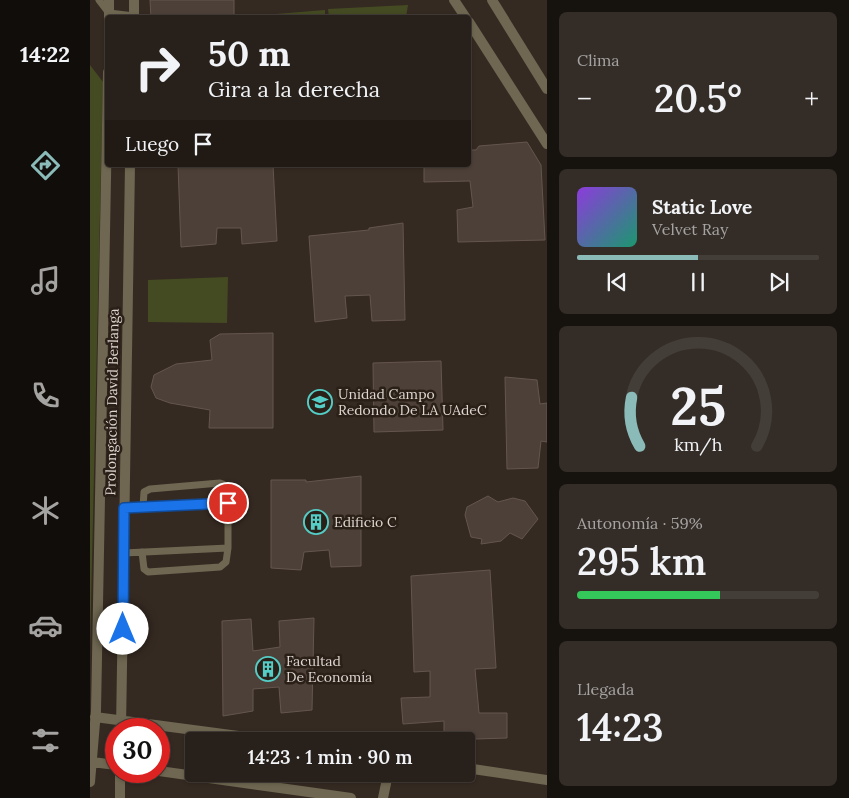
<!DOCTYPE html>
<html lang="es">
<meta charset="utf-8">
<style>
:root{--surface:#28201a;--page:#342d27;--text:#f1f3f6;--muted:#a5a3a2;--line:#443e39;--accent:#8bbbb9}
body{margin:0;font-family:Lora,serif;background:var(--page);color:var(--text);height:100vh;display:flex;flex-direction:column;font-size:19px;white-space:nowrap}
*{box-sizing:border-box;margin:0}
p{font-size:16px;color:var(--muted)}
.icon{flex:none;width:28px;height:28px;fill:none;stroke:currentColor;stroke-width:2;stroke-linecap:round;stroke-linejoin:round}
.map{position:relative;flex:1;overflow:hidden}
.panel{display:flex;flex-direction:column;gap:12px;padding:12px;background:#16120e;width:302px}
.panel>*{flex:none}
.guide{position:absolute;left:15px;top:15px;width:366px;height:152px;border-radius:5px;box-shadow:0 1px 4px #0004,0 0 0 1px var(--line);background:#28201a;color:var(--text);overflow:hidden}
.speed{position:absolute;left:15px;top:718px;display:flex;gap:10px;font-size:25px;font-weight:700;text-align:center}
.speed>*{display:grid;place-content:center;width:65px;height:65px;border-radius:50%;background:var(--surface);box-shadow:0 1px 4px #0004,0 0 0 1px var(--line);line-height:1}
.speed .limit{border:8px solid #d22;background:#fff;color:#111}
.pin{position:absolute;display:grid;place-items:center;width:42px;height:42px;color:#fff;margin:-21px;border:2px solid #fff;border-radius:50%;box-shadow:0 1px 5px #0007}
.me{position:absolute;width:55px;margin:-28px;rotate:0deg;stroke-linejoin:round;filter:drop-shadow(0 0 4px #0008)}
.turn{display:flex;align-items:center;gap:18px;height:105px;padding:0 20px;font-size:22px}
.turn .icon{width:65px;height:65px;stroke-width:2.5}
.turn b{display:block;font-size:35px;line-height:42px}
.then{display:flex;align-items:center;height:48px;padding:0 20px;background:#0003;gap:10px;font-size:19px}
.big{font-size:38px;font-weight:600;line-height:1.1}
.panel .tile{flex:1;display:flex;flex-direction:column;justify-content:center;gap:8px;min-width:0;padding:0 18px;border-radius:8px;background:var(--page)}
.panel .dial{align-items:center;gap:0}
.dial svg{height:130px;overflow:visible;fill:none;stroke:var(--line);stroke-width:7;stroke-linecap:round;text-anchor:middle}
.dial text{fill:var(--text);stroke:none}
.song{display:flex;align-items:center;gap:15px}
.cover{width:60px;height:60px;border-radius:8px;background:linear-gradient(135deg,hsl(270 70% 55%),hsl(160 70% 35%))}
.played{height:5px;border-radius:2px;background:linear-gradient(90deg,var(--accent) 50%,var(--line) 50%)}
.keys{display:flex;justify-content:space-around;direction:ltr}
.heat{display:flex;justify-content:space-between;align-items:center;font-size:28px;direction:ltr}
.charge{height:8px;border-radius:4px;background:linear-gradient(90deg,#34c759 59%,var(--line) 0)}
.trip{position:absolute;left:95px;top:732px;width:290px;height:50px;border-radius:5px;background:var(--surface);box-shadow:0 1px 4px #0004,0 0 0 1px var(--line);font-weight:600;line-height:50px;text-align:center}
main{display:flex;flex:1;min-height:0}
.dock{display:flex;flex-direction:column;width:90px;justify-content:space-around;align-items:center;background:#100d0a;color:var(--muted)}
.dock .icon{width:35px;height:35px}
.dock .current{color:var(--accent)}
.dock b{font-size:22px;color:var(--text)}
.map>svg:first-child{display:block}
</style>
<main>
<nav class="dock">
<b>14:22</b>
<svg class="icon current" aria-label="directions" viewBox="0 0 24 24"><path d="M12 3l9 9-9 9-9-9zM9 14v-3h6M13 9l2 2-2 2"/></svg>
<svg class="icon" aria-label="music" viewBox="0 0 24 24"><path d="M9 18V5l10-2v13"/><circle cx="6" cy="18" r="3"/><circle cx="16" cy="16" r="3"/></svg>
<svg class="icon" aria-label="phone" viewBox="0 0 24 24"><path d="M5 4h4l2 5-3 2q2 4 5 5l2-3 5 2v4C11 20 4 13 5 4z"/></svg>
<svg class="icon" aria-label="climate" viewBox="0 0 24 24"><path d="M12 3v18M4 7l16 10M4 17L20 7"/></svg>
<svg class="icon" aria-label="car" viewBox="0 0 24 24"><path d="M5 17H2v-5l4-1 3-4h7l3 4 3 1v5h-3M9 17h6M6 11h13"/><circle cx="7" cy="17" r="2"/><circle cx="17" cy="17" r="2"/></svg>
<svg class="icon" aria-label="filters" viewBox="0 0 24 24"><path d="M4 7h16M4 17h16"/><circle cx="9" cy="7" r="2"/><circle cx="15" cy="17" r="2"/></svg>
</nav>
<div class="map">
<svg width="457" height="798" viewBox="0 0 457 798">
<rect width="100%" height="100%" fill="#352a22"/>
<path fill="#444b22" d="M318,5L316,17H239L238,9Z
M235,10V17H187L186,14Z
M0,65L13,82L0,648Z
M138,277L137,323L58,322V280Z"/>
<path fill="#4d4038" stroke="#64564e" d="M60,0H144V18H61Z
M437,142L451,165L455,240L368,242L367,210L383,207L380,181L334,182V165H379V150H386L389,146Z
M88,165H183L187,241L152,244L151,228H127L126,244L91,247Z
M313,223L315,320L282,321L280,295L255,296L257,318L225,322L219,236L279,230V228Z
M183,333V428H119L120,410L80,403L66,398L61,387L64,375L86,364L122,360L120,340L130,334Z
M351,361L353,430L284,432L283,363Z
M415,377L447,380L450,404L457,403V442L451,441L448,468L417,469Z
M271,476V566L241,567L239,550L214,552L211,570L181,568V480H216V482Z
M398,496L408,502L423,498L435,501L448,519L432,539L420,533L411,541L391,544L392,539L381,537L375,515L377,507Z
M400,570L406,668L385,669L389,713H417V738L354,740V721L313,724L311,698L340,697V671L324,672L321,576Z
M224,618L222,710L191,713L189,687L163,689V711L133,716L132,621L161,619L163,651L190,647L189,621Z"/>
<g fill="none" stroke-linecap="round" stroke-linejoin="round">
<path stroke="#6f6751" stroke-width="7" d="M9,0L19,13L44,16
M53,507L54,492L60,489L130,483L133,484L137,489L138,503
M52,552L54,569L58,572L130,567L136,562L138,548
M34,553L138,548V503L34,508"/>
<path stroke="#6f6751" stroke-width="10" d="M364,0L376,18
M402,0L457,89
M19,18V0
M44,18V0
M379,22L457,144
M5,717L187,741
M31,729L40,165
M2,762L26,765
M376,768L457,780
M69,771L261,798
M0,782L6,711L18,72
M30,798V771
M293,798L298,774"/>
</g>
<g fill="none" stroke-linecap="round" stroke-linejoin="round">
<defs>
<path id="route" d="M33,629L34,508L138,503"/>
</defs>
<use href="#route" stroke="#114b97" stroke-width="12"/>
<use href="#route" stroke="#1a73e8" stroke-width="9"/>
</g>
<defs>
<symbol id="university-ring" viewBox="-11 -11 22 22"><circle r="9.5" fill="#2b2018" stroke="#54cdc6" stroke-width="1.5"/><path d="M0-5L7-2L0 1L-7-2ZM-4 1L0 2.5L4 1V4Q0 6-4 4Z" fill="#54cdc6"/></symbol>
<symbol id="building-ring" viewBox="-11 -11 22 22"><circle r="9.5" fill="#2b2018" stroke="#54cdc6" stroke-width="1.5"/><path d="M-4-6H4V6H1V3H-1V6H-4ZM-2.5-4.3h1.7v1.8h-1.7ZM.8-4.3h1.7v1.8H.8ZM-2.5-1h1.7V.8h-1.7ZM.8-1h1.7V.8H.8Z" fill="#54cdc6"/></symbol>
</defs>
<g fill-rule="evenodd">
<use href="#university-ring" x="216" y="388" width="28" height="28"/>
<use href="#building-ring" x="212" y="508" width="28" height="28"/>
<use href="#building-ring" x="164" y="655" width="28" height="28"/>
</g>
<g text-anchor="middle" stroke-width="5" stroke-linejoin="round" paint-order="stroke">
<g font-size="14" fill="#ded7d1" stroke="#2b2018" text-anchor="start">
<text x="248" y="399">Unidad Campo<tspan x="248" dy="16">Redondo De LA UAdeC</tspan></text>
<text x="244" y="527">Edificio C</text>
<text x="196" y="666">Facultad<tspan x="196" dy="16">De Economía</tspan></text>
</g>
<g font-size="14" fill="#ded7d1" stroke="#2b2018">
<text transform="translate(22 402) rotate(-89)" y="5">Prolongación David Berlanga</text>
</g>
</g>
</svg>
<div class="speed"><div class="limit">30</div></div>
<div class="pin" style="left:138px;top:503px;background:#d93025"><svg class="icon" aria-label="arrive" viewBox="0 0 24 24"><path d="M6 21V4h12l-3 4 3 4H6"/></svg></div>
<svg class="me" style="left:33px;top:629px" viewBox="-20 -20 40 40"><circle r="19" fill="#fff"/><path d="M0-13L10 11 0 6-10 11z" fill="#1a73e8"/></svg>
<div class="trip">14:23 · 1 min · 90 m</div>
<div class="guide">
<div class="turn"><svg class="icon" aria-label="right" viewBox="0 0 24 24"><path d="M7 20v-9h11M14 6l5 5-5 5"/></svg><div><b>50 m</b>Gira a la derecha</div></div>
<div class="then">Luego<svg class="icon" aria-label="arrive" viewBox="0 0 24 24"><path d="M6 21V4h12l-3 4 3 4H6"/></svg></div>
</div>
</div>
<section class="panel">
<div class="tile"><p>Clima</p>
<div class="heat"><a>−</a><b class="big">20.5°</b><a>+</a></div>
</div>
<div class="tile">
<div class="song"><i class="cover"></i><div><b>Static Love</b><p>Velvet Ray</p></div></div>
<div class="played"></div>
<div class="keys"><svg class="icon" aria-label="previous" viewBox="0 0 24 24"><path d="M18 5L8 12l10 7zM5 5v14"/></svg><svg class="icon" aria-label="pause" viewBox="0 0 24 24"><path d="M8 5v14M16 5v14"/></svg><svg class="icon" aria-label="next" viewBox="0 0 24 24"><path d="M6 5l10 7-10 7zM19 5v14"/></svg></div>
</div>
<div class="tile dial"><svg viewBox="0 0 100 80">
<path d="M14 69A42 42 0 1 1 86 69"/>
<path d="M14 69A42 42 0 0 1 9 39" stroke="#8bbbb9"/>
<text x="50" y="56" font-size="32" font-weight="700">25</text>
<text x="50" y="72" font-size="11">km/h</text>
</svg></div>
<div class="tile"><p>Autonomía · 59%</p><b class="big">295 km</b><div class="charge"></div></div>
<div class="tile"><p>Llegada</p><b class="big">14:23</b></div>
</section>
</main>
